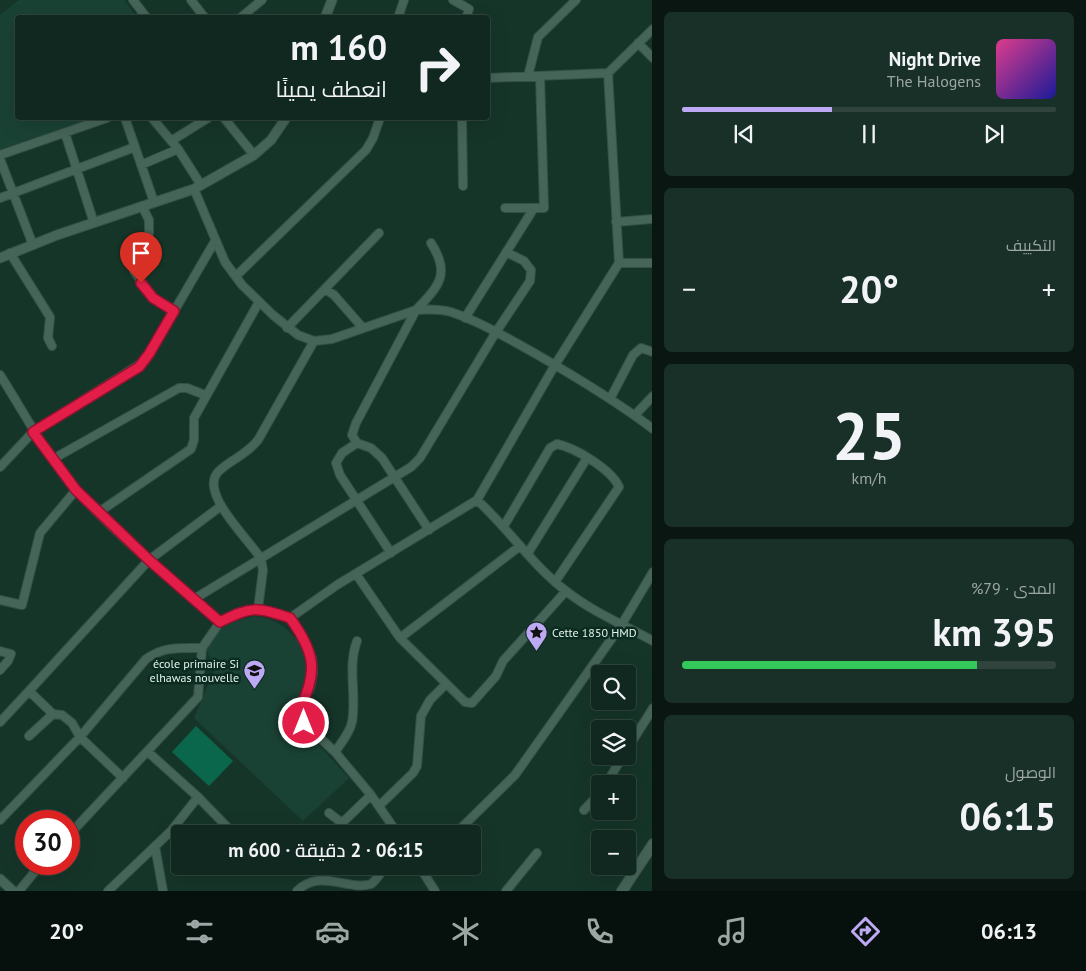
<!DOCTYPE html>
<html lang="ar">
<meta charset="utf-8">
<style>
:root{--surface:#10281f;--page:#193028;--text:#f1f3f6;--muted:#9ca6a4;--line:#30443d;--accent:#bea9f4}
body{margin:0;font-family:"PT Sans",Cairo,sans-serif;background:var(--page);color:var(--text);direction:rtl;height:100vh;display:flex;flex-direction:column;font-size:19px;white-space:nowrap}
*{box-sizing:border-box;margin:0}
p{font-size:16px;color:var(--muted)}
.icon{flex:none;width:28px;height:28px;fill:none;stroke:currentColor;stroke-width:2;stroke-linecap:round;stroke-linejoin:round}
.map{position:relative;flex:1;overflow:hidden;direction:ltr}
.drawer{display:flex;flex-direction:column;gap:12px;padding:12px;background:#091611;width:434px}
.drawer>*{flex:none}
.top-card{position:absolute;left:15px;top:15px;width:475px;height:105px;border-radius:5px;box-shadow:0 5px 20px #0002,0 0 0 1px var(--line);direction:rtl;background:#10281f;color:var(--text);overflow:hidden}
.controls{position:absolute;left:591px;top:665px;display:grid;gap:10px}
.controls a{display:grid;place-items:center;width:45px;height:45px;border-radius:5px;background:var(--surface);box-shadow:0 5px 20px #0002,0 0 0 1px var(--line);font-size:25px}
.speed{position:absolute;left:15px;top:810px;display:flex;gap:10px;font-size:25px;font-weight:700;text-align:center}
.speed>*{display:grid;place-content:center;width:65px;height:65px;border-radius:50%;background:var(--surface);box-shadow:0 5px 20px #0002,0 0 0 1px var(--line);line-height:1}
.speed .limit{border:8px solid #d22;background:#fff;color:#111}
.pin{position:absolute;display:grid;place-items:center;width:42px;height:42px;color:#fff;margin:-51px -21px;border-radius:50% 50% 50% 0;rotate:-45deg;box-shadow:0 0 5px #0007}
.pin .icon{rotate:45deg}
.me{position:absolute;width:55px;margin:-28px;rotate:0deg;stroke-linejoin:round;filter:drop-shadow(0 0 4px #0008)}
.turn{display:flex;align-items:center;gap:18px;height:105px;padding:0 20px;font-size:22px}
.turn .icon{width:65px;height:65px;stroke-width:2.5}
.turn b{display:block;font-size:35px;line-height:42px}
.big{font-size:38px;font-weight:600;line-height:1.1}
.drawer .widget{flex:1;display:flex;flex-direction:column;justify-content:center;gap:8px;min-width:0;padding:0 18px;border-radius:8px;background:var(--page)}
.drawer .dial{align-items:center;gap:0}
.dial b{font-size:65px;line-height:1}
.song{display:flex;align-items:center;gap:15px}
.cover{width:60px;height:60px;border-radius:8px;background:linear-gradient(135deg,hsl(330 70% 55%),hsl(240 70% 35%))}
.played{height:5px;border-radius:2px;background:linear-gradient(90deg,var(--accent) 40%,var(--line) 40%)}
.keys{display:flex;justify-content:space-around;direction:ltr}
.heat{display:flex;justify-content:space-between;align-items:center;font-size:28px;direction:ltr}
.charge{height:8px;border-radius:4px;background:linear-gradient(90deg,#34c759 79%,var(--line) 0)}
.trip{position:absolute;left:171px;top:825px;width:310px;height:50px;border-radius:5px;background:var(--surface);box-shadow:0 5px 20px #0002,0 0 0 1px var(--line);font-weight:600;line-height:50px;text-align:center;direction:rtl}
.tabs{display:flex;height:80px;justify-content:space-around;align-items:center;background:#06100c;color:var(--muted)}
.tabs .icon{width:35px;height:35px}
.tabs .selected{color:var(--accent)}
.tabs b{font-size:22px;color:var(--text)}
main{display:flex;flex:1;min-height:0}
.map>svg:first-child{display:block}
</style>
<main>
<section class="drawer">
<div class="widget">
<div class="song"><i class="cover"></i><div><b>Night Drive</b><p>The Halogens</p></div></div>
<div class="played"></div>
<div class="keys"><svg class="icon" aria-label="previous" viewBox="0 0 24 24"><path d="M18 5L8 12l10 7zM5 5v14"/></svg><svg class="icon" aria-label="pause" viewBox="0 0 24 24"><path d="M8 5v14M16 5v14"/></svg><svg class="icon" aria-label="next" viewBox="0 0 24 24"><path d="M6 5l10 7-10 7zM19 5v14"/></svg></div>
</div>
<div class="widget"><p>التكييف</p>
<div class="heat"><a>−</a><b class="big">20°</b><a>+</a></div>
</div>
<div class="widget dial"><b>25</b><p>km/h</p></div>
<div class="widget"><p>المدى · 79%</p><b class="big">395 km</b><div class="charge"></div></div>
<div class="widget"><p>الوصول</p><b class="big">06:15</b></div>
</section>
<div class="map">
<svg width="653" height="891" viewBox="0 0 653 891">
<rect width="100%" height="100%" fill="#163529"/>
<path fill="#1a4234" d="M19,0H124L137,17L18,18V118H92L0,150V15Z
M255,616L269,619L283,626L303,645L308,666L307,684L296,708L297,718L295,724L302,727L349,778L303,821L194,718L215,669L206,649L214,635L229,623Z"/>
<path fill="#0b674c" d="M196,726L233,761L209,786L172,752Z"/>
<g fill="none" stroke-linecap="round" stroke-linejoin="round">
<defs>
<path id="minor" d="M133,0L147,18
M191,0L205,18
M453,0L469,9L466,18
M240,18L262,0
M398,18L404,0
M638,43L653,58
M528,76L538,37L576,0
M488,78L608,73
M125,118L154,202
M152,118L178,149L201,185
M224,118L254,155
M462,118L463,186
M65,133L94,223
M171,141L208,118
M0,155L107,118
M0,159L33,245
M141,165L178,149
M194,189L225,262L242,285L273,315L298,335L314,341L332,339L416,310C428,309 440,309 451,312C481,322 509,339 536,354C576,377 616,401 653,429
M0,198L135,147
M142,206L149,220V233L133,261L134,271L153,298L174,311
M505,208H544L540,76
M616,222L653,219
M10,253L50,317L48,338L52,346
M619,263H653
M236,276L366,150L373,138L380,118
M325,289L334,295L363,328
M465,318L534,208
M287,328L379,233
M0,375C25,414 46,455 76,490C118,536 172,581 220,622
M610,399L633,355L641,348L653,352
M635,415L653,396
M357,443L342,453L336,463L340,475L391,553
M53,459L179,388H187L205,395
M0,467L33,432L145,361L215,241
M477,500C508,528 532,565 566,591C591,611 624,625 653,641
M99,512L191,449L194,440V418L259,302
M504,526L550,448L557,444C576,448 612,470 619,487L555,582
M429,530L382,458L371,448L357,443L352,435L356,423L416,310C439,286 451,274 431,243
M528,553L587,458
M356,574L400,638L520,546
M194,599L411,467L420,458L496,332L530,281L531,270L524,261L506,252
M0,600L22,605L40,533L76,490
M258,609L263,570L261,559C250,540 197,492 219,471C232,459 246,455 258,440L314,341
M290,618L337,585L477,500L555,365L619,263L608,73L653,29
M400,638L465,702L472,703L496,676L503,661L566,591
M0,651L11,654L8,661L0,670
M0,722L29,691
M29,736L53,714
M628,748L653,708
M148,752L198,797L234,834
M335,752C341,743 350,733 352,722C357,694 347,668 357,641
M123,778L80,737L72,723L62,715L53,714L29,691L149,560L221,506
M606,784L623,756
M379,806L413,773L417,766L421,716L430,700L446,684
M584,810L600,793
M329,813L342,823L371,795
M0,820L80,737L146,659C164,646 181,648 202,648
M455,834L515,775L622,624L653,572
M69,835L198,697L202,648L220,622L237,613L258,609L290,618L306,643L312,658L313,673L310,688L300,708L304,723L335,752L371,795L398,834
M155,846L163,891
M419,866L435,891
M19,891L41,864
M108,891L171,831L198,797
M297,891C319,868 347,891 371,884C377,880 381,872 386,866
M506,891L537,853"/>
<path id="tertiary" d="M325,18L332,0
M0,258L57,235L194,189L254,155L271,140L286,118
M0,879L13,891"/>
<path id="secondary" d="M622,891L653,844"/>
</defs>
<use href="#minor" stroke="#365047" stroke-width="10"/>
<use href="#tertiary" stroke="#365047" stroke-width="11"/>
<use href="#secondary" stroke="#365047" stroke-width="12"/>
<use href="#minor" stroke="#456558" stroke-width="8"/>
<use href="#tertiary" stroke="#456558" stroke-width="9"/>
<use href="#secondary" stroke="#456558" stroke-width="10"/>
</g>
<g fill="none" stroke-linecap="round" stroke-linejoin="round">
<defs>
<path id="route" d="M141,283L153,298L174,311L149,354L139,367L33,432L76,490L149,560L220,622C252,606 256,607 290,618C314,651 319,671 300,708L304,723"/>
</defs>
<use href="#route" stroke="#92132f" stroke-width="12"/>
<use href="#route" stroke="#e11d48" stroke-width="9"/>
</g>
<defs>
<symbol id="sight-pin" viewBox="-11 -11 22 30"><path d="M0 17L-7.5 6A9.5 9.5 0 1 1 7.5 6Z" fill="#bea9f4" stroke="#0b2b20"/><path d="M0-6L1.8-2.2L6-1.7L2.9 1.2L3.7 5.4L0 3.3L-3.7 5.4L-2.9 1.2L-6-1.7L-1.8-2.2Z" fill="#111"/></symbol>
<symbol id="school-pin" viewBox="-11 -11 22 30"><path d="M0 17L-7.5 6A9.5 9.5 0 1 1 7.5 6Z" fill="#bea9f4" stroke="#0b2b20"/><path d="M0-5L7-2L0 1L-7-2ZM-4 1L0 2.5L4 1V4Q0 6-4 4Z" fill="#111"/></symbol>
</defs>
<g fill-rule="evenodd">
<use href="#sight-pin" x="524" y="620" width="25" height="34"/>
<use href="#school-pin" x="242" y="658" width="25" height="34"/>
</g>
<g text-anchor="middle" stroke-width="5" stroke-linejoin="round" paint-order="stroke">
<g font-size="12" fill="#e3f5ed" stroke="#0b2b20" text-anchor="start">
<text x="552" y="637">Cette 1850 HMD</text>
<text x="239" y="668" text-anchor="end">école primaire Si<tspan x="239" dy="14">elhawas nouvelle</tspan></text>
</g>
</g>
</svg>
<div class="controls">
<a><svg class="icon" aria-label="search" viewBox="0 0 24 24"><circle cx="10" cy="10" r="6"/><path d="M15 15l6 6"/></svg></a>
<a><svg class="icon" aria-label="layers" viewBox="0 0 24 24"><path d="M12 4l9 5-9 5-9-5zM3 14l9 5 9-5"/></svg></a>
<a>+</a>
<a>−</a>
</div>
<div class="speed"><div class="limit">30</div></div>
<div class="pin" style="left:141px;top:283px;background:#d93025"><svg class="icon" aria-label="arrive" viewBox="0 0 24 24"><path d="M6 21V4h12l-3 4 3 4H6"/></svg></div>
<svg class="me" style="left:304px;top:723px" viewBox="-20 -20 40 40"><circle r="17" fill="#e11d48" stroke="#fff" stroke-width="3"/><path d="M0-11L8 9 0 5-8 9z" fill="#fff"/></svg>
<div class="trip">06:15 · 2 دقيقة · 600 m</div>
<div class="top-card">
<div class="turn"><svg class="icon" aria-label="right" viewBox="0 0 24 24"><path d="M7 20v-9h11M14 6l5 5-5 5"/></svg><div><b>160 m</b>انعطف يمينًا</div></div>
</div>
</div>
</main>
<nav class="tabs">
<b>06:13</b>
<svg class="icon selected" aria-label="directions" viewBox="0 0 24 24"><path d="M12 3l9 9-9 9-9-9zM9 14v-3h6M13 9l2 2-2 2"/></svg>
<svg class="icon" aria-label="music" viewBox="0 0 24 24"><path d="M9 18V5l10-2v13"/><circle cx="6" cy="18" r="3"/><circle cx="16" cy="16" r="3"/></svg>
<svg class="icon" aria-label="phone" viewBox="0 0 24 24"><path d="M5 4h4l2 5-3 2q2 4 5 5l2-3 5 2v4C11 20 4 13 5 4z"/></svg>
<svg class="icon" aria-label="climate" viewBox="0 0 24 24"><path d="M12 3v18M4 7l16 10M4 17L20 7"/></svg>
<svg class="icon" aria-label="car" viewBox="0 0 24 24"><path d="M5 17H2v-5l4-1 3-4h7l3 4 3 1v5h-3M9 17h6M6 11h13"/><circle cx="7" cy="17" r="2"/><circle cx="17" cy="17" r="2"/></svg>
<svg class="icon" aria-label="filters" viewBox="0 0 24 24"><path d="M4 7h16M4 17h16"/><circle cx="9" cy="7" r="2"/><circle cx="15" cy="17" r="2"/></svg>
<b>20°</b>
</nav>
